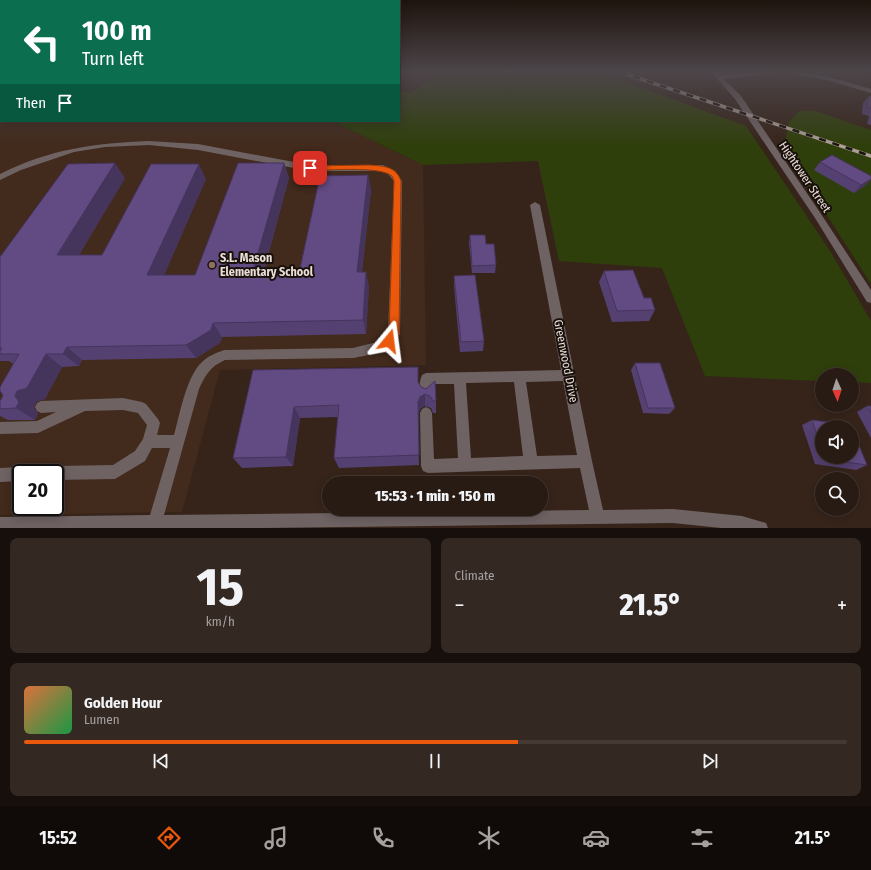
<!DOCTYPE html>
<meta charset="utf-8">
<style>
:root{--surface:#281b14;--page:#342822;--text:#f1f3f6;--muted:#a5a1a0;--line:#443934;--accent:#ea580c}
body{margin:0;font-family:"Fira Sans Condensed",sans-serif;background:var(--page);color:var(--text);height:100vh;display:flex;flex-direction:column;font-size:15px;white-space:nowrap}
*{box-sizing:border-box;margin:0}
p{font-size:13px;color:var(--muted)}
.icon{flex:none;width:22px;height:22px;fill:none;stroke:currentColor;stroke-width:2;stroke-linecap:round;stroke-linejoin:round}
.map{position:relative;height:528px;overflow:hidden}
.side{display:flex;flex-direction:column;gap:10px;padding:10px;background:#160f0b;flex:1}
.side>*{flex:none}
.banner{position:absolute;left:0px;top:0px;width:400px;height:122px;box-shadow:0 2px 10px #0003,0 0 0 1px var(--line);background:#0b6e4f;color:#fff;overflow:hidden}
.needle{width:26px;rotate:177deg}
.buttons{position:absolute;left:815px;top:368px;display:grid;gap:8px}
.buttons a{display:grid;place-items:center;width:44px;height:44px;border-radius:50%;background:var(--surface);box-shadow:0 2px 10px #0003,0 0 0 1px var(--line);font-size:20px}
.speed{position:absolute;left:12px;top:464px;display:flex;gap:8px;font-size:20px;font-weight:700;text-align:center}
.speed>*{display:grid;place-content:center;width:52px;height:52px;border-radius:50%;background:var(--surface);box-shadow:0 2px 10px #0003,0 0 0 1px var(--line);line-height:1}
.speed .limit{border:2px solid #111;border-radius:6px;background:#fff;color:#111}
.pin{position:absolute;display:grid;place-items:center;width:34px;height:34px;color:#fff;margin:-17px;border-radius:8px;box-shadow:0 2px 6px #0006}
.me{position:absolute;width:44px;margin:-22px;rotate:16deg;stroke-linejoin:round;filter:drop-shadow(0 0 3px #0008)}
.turn{display:flex;align-items:center;gap:14px;height:84px;padding:0 16px;font-size:18px}
.turn .icon{width:52px;height:52px;stroke-width:2.5}
.turn b{display:block;font-size:28px;line-height:34px}
.then{display:flex;align-items:center;height:38px;padding:0 16px;background:#0003;gap:8px;font-size:15px}
.big{font-size:30px;font-weight:800;line-height:1.1}
.side .card{flex:1;display:flex;flex-direction:column;justify-content:center;gap:6px;min-width:0;padding:0 14px;border-radius:8px;background:var(--page)}
.side .dial{align-items:center;gap:0}
.dial b{font-size:52px;line-height:1}
.song{display:flex;align-items:center;gap:12px}
.cover{width:48px;height:48px;border-radius:6px;background:linear-gradient(135deg,hsl(20 70% 55%),hsl(140 70% 35%))}
.played{height:4px;border-radius:2px;background:linear-gradient(90deg,var(--accent) 60%,var(--line) 60%)}
.keys{display:flex;justify-content:space-around;direction:ltr}
.heat{display:flex;justify-content:space-between;align-items:center;font-size:22px;direction:ltr}
.side .tiles{flex:1;display:grid;gap:10px;grid-template-columns:1fr 1fr}
.card:last-child{grid-column:span 2}
.trip{position:absolute;left:322px;top:476px;width:226px;height:40px;border-radius:20px;background:var(--surface);box-shadow:0 2px 10px #0003,0 0 0 1px var(--line);font-weight:800;line-height:40px;text-align:center}
.dock{display:flex;height:64px;justify-content:space-around;align-items:center;background:#100b08;color:var(--muted)}
.dock .icon{width:28px;height:28px}
.dock .current{color:var(--accent)}
.dock b{font-size:18px;color:var(--text)}
.map>svg:first-child{display:block}
</style>
<div class="map">
<svg width="871" height="528" viewBox="0 0 871 528">
<rect width="100%" height="100%" fill="#36241a"/>
<path fill="#422a1c" fill-rule="evenodd" d="M0,101L1,121H332L423,165L426,365L220,370L182,512L0,515ZM21,473H55V507H21Z"/>
<path fill="#2f3f0b" d="M440,72H599L746,126L830,251L871,321V383L852,382V375H822V381L705,376L662,268L559,261L538,161L423,165L332,121H399V90L410,93Z
M799,111H816L871,130V284L784,148L789,121Z"/>
<g fill="none" stroke-linecap="round" stroke-linejoin="round">
<path fill="#6e6263" fill-rule="evenodd" d="M711,72H718L720,75L755,72H779L776,74L724,79L741,96L821,214L871,290V303L867,302L815,218L735,99Z
M789,72C817,72 844,81 871,89V93L827,80L792,74Z
M149,141L198,144L310,165H383L395,171L402,181L400,334C391,351 370,355 353,358L225,360C211,366 205,375 199,389L164,515L589,510L580,468L428,473L423,471L421,466L420,413L422,409L426,407L430,409L432,413L434,459L458,458L454,384H432V393L430,397L426,399L422,397C419,391 419,381 422,375L426,373L561,370L530,205L535,202L540,205L592,461L603,510L673,509L742,516L766,523L768,528H721L673,523L265,528H0V517L150,515L170,448H152L145,461L115,479L55,480V473H48L50,468L55,466L113,465L135,451L143,439L147,425L138,413L123,410L85,411L38,433L0,434V422L37,421L56,412L41,413L37,411L35,407L37,403L41,401L123,398L142,402L146,404L158,419L160,423L157,435H174C180,414 186,377 202,362C208,356 216,353 224,350L353,348L377,342L388,332L394,181L389,175L383,171H310L198,150L149,145L105,147L74,152L21,170L0,180V174C50,149 95,143 149,141ZM563,381L577,455L537,456L526,382ZM514,382L523,456L471,458L466,383Z
M21,467L26,469L27,473H21V481L0,482V468Z"/>
<defs>
<path id="rail" d="M620,72L871,156"/>
</defs>
<use href="#rail" stroke="#ac9e96" stroke-width="3.5"/>
<use href="#rail" stroke="#18100b" stroke-width="2.5" stroke-dasharray="7" stroke-linecap="butt"/>
</g>
<path fill="#544071" d="M869,96L871,97V125L867,124L869,116L862,114L863,103Z
M820,162L871,176V179L866,185L854,193L814,170Z
M284,163L289,178L263,274L299,273L368,175L371,190L362,272L369,286L366,334L222,337L220,343L196,358L82,360L79,366L62,367L45,399L36,402L34,408L38,413L35,420H8L0,416V400H1L3,395L13,364L9,361H0V257L125,178L79,255H102L206,179L164,275H195Z
M470,235L486,244L496,265L495,273H472L469,243Z
M604,271L644,298L655,310L649,321L612,322L599,282Z
M454,276L484,341L483,351L460,352L454,287Z
M635,363L675,408L669,414L643,413L631,370Z
M253,370L419,383L421,387L436,401V413H433L431,408L425,406L421,408L418,413L419,465L339,468L334,458L338,417L300,418L293,466L242,468L233,458Z
M867,406H871V438L857,412Z
M812,420L822,427V457H852L867,465L856,470L815,464L802,425Z"/>
<path fill="#45345c" d="M115,163L125,178L70,270L57,255Z
M284,163L289,178L259,288L252,274Z
M199,164L206,179L158,289L147,275Z
M368,175L371,190L360,286L357,272Z
M871,179L866,185L854,193L861,185Z
M366,272L369,286L366,334L363,320Z
M213,323L222,337L220,343L196,358L186,345Z
M67,347L82,360L79,366L63,354Z
M46,354L62,367L45,399L36,402L34,408L38,413L35,420L16,408L15,396L17,391Z
M425,394V406L421,408L418,413L419,465V455L418,402L420,397Z
M294,407L300,418L293,466L286,457Z"/>
<path fill="#624b83" stroke="#45345c" d="M869,96L871,97V108L867,107Z
M832,155L871,176V179L861,185L820,162Z
M115,163L57,255H102L151,164H199L147,275H195L238,163H284L252,274L299,273L320,176L368,175L357,272H366L363,320L213,323L211,330L186,345L67,347L63,354H46L27,388L17,391L15,396L19,402L16,408L0,409V400H1L3,395L0,391V387L19,354H0V351L2,348H0V257L68,164Z
M470,235H485L486,244H494L496,265L472,266Z
M633,270L644,298H651L655,310L617,311L604,271Z
M475,275L484,341L461,342L454,276Z
M635,363H660L675,408H648Z
M418,367V382L421,387L426,389L435,381L436,401H433L430,396L425,394L420,397L418,402L419,455L334,458L339,405L294,407L286,457L233,458L253,370Z
M867,406H871V413Z
M812,420L851,425L852,427H822V449Z
M852,428L867,465L825,459V457H852Z"/>
<linearGradient id="sky" x2="0" y2="1"><stop stop-color="#1e140e"/><stop offset="0.49" stop-color="#4c4549"/><stop offset="1" stop-color="#4c4549" stop-opacity="0"/></linearGradient>
<rect width="871" height="146" fill="url(#sky)"/>
<path fill="#ea580c" stroke="#983908" d="M369,165C383,166 396,166 401,181L399,334C396,340 393,347 385,344L384,341L389,333L394,181L392,176C380,166 327,170 310,171L306,168L310,166Z"/>
<circle fill="#8d6e63" stroke="#18100b" stroke-width="1.5" cx="212" cy="265" r="4"/>
<g text-anchor="middle" stroke-width="4" stroke-linejoin="round" paint-order="stroke">
<g font-size="12" fill="#eaded7" stroke="#18100b">
<text transform="translate(805 177) rotate(56)" y="4">Hightower Street</text>
<text transform="translate(566 361) rotate(79)" y="4">Greenwood Drive</text>
</g>
<g font-size="12" font-weight="bold" fill="#eaded7" stroke="#18100b" text-anchor="start">
<text x="220" y="262">S.L. Mason<tspan x="220" dy="14">Elementary School</tspan></text>
</g>
</g>
</svg>
<div class="buttons">
<a><svg class="needle" viewBox="-14 -14 28 28"><path d="M0-13l5 13h-10z" fill="#e53935"/><path d="M0 13l5-13h-10z" fill="#a5a1a0"/></svg></a>
<a><svg class="icon" aria-label="sound" viewBox="0 0 24 24"><path d="M4 9h4l5-4v14l-5-4H4zM17 9q2 3 0 6"/></svg></a>
<a><svg class="icon" aria-label="search" viewBox="0 0 24 24"><circle cx="10" cy="10" r="6"/><path d="M15 15l6 6"/></svg></a>
</div>
<div class="speed"><div class="limit">20</div></div>
<div class="pin" style="left:310px;top:168px;background:#d93025"><svg class="icon" aria-label="arrive" viewBox="0 0 24 24"><path d="M6 21V4h12l-3 4 3 4H6"/></svg></div>
<svg class="me" style="left:389px;top:341px" viewBox="-20 -20 40 40"><path d="M0-17L14 15 0 8-14 15z" fill="#ea580c" stroke="#fff" stroke-width="4"/></svg>
<div class="trip">15:53 · 1 min · 150 m</div>
<div class="banner">
<div class="turn"><svg class="icon" aria-label="left" viewBox="0 0 24 24"><path d="M17 20v-9H6M10 6l-5 5 5 5"/></svg><div><b>100 m</b>Turn left</div></div>
<div class="then">Then<svg class="icon" aria-label="arrive" viewBox="0 0 24 24"><path d="M6 21V4h12l-3 4 3 4H6"/></svg></div>
</div>
</div>
<section class="side">
<div class="tiles">
<div class="card dial"><b>15</b><p>km/h</p></div>
<div class="card"><p>Climate</p>
<div class="heat"><a>−</a><b class="big">21.5°</b><a>+</a></div>
</div>
<div class="card">
<div class="song"><i class="cover"></i><div><b>Golden Hour</b><p>Lumen</p></div></div>
<div class="played"></div>
<div class="keys"><svg class="icon" aria-label="previous" viewBox="0 0 24 24"><path d="M18 5L8 12l10 7zM5 5v14"/></svg><svg class="icon" aria-label="pause" viewBox="0 0 24 24"><path d="M8 5v14M16 5v14"/></svg><svg class="icon" aria-label="next" viewBox="0 0 24 24"><path d="M6 5l10 7-10 7zM19 5v14"/></svg></div>
</div>
</div>
</section>
<nav class="dock">
<b>15:52</b>
<svg class="icon current" aria-label="directions" viewBox="0 0 24 24"><path d="M12 3l9 9-9 9-9-9zM9 14v-3h6M13 9l2 2-2 2"/></svg>
<svg class="icon" aria-label="music" viewBox="0 0 24 24"><path d="M9 18V5l10-2v13"/><circle cx="6" cy="18" r="3"/><circle cx="16" cy="16" r="3"/></svg>
<svg class="icon" aria-label="phone" viewBox="0 0 24 24"><path d="M5 4h4l2 5-3 2q2 4 5 5l2-3 5 2v4C11 20 4 13 5 4z"/></svg>
<svg class="icon" aria-label="climate" viewBox="0 0 24 24"><path d="M12 3v18M4 7l16 10M4 17L20 7"/></svg>
<svg class="icon" aria-label="car" viewBox="0 0 24 24"><path d="M5 17H2v-5l4-1 3-4h7l3 4 3 1v5h-3M9 17h6M6 11h13"/><circle cx="7" cy="17" r="2"/><circle cx="17" cy="17" r="2"/></svg>
<svg class="icon" aria-label="filters" viewBox="0 0 24 24"><path d="M4 7h16M4 17h16"/><circle cx="9" cy="7" r="2"/><circle cx="15" cy="17" r="2"/></svg>
<b>21.5°</b>
</nav>
